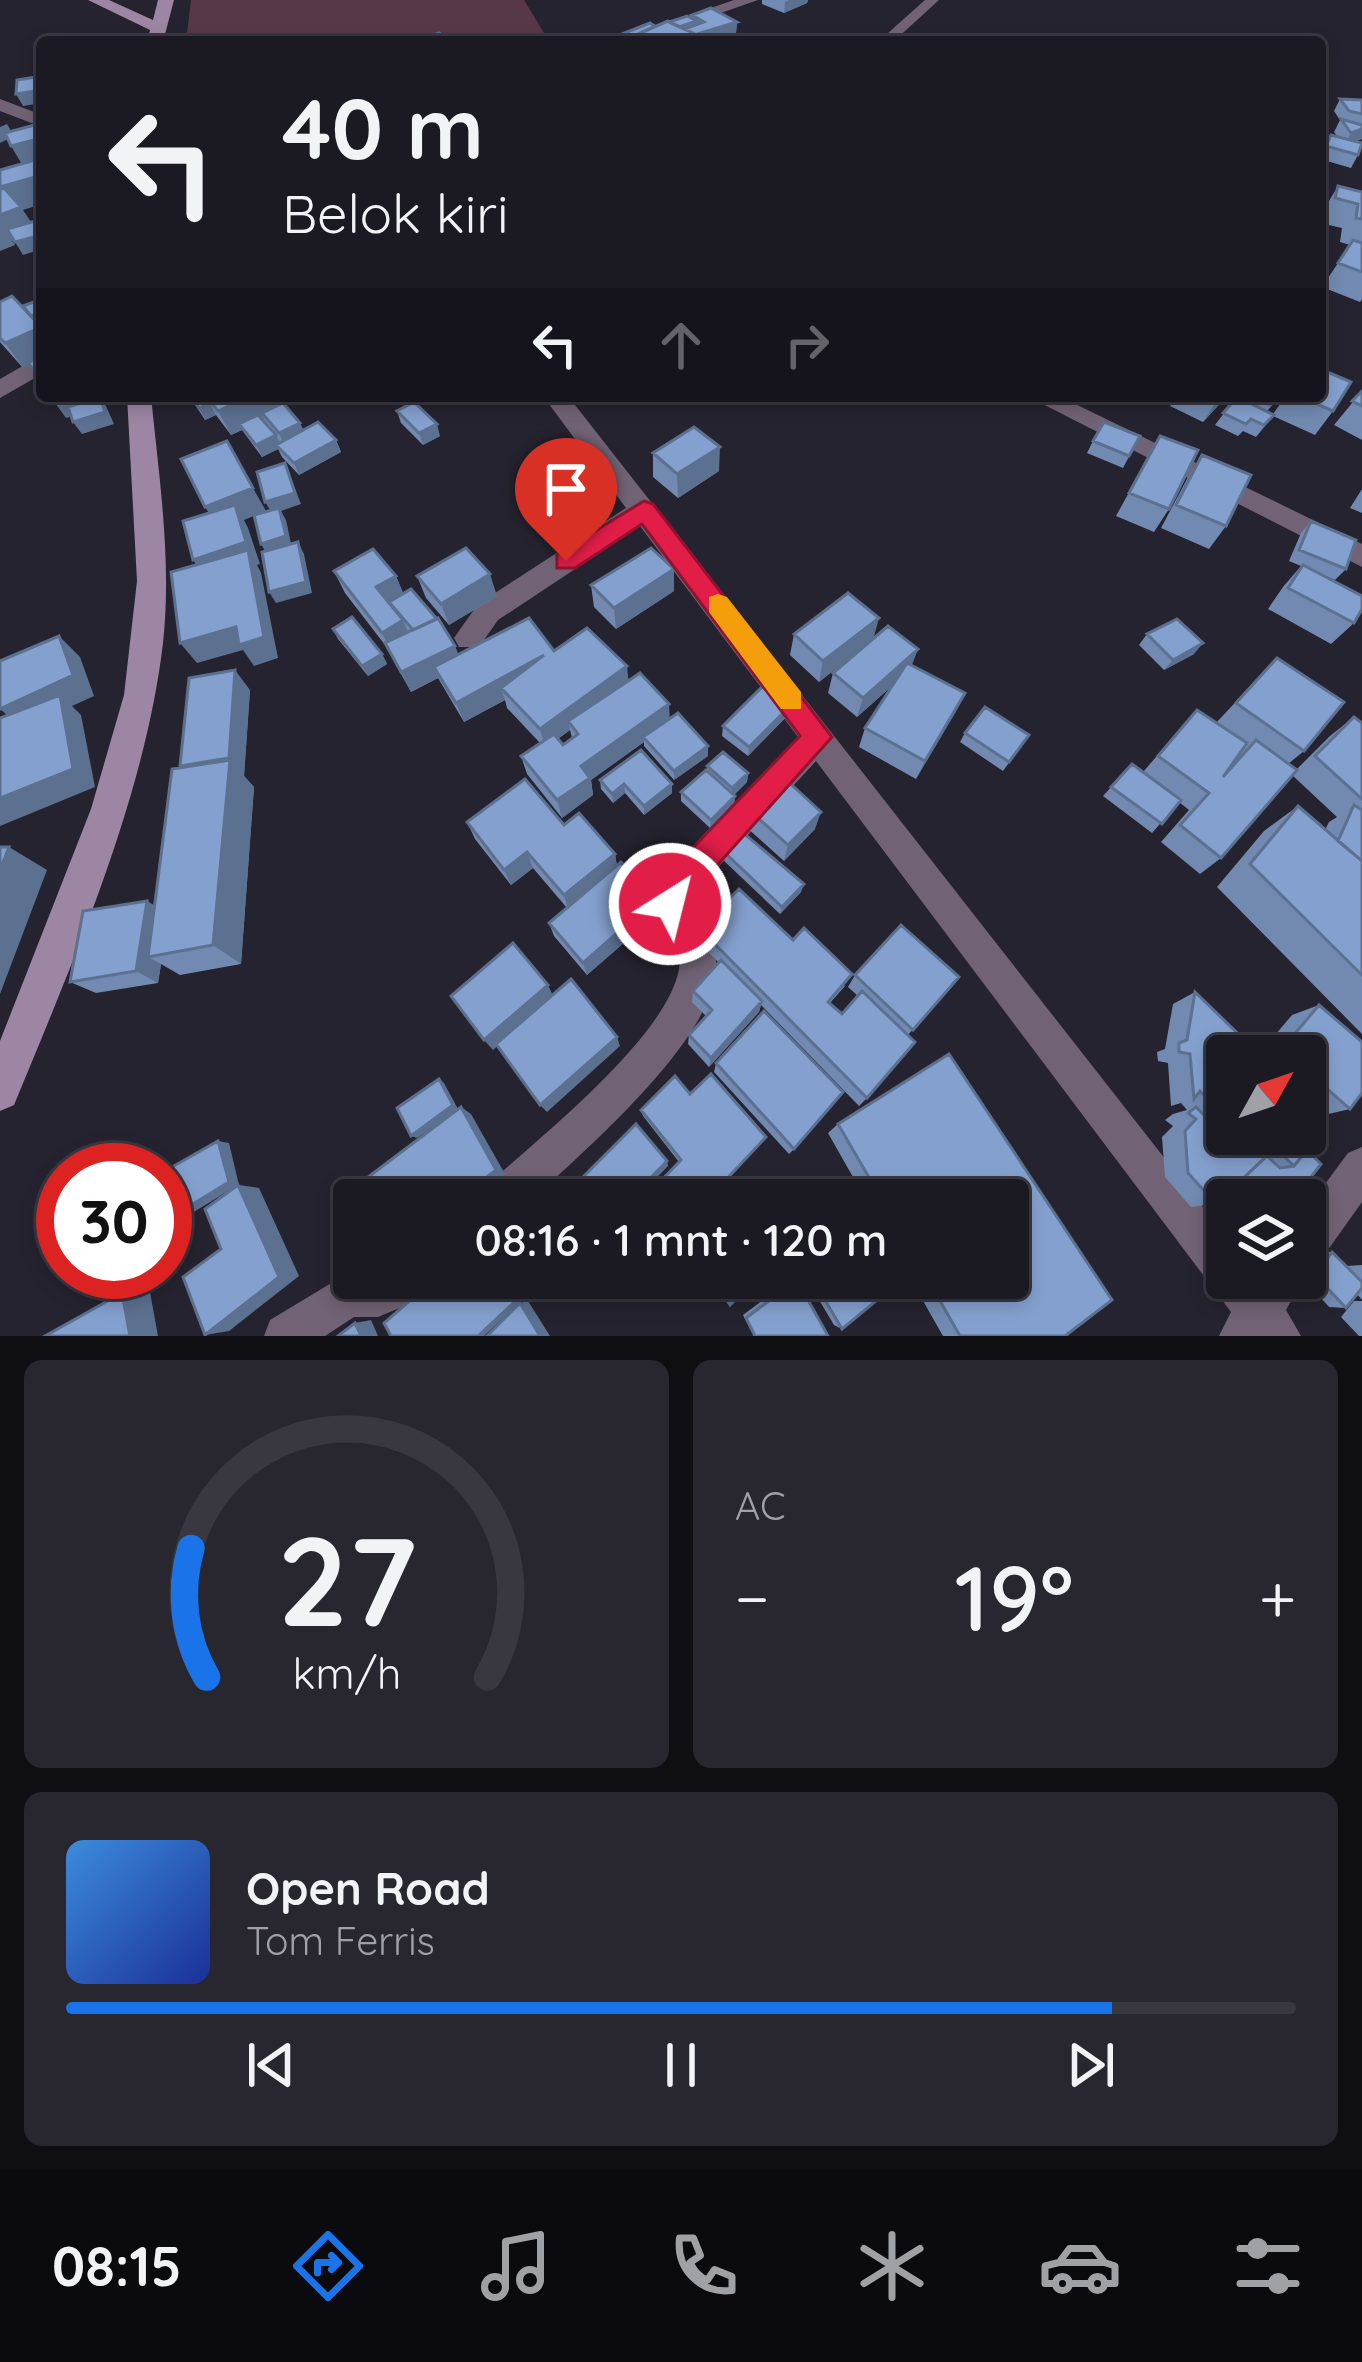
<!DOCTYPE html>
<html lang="id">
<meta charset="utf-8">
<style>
:root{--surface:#1b1a23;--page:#282730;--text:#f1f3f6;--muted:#a0a1a6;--line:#393841;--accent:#1a73e8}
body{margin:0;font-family:Quicksand,sans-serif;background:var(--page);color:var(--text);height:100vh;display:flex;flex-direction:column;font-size:45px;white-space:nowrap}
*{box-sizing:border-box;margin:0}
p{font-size:39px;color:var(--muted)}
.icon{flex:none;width:66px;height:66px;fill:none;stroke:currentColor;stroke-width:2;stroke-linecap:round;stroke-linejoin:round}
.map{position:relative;height:1336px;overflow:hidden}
.drawer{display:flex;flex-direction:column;gap:24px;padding:24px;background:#0f0e13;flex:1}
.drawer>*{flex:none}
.hud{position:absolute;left:36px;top:36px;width:1290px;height:366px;border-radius:12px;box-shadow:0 6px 18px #0003,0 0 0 3px var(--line);background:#1b1a23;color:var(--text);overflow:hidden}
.needle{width:78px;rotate:50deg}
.buttons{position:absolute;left:1206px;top:1035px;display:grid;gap:24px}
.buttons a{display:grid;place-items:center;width:120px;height:120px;border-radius:12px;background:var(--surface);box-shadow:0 6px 18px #0003,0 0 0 3px var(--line);font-size:60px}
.speed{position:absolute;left:36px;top:1143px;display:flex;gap:24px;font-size:60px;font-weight:700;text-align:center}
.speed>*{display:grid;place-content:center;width:156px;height:156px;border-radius:50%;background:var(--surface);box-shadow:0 6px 18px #0003,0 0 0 3px var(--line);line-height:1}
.speed .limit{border:18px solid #d22;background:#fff;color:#111}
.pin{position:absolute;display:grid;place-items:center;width:102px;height:102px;color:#fff;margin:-123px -51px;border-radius:50% 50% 50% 0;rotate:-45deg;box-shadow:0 0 12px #0007}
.pin .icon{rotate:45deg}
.me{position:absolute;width:132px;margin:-66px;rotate:36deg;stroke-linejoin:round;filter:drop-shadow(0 0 9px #0008)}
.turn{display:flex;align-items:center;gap:42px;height:252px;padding:0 48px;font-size:54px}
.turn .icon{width:156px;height:156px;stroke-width:2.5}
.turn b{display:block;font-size:84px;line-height:102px}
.lanes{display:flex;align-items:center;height:114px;padding:0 48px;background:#0003;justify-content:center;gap:60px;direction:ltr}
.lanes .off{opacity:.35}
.big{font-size:90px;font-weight:600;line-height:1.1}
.drawer .tile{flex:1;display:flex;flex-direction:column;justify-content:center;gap:18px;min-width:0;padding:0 42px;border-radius:18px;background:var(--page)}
.drawer .dial{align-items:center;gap:0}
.dial svg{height:312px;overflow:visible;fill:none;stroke:var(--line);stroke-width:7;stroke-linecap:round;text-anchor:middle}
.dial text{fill:var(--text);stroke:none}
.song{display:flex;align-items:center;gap:36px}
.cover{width:144px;height:144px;border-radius:18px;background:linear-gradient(135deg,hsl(210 70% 55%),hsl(230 70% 35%))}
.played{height:12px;border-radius:6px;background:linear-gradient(90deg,var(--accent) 85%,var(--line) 85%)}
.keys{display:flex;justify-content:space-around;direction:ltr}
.heat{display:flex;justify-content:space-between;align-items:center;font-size:66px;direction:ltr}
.drawer .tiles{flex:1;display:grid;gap:24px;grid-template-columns:1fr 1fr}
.tile:last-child{grid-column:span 2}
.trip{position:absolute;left:333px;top:1179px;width:696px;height:120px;border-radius:12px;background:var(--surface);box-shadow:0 6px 18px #0003,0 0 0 3px var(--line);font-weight:600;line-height:120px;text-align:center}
.menu{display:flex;height:192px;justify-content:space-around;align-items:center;background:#0b0a0e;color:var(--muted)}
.menu .icon{width:84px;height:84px}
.menu .current{color:var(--accent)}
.menu b{font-size:54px;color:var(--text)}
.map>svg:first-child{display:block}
</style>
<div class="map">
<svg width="1362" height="1336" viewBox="0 0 1362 1336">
<rect width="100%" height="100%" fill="#24232f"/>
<path fill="#573849" d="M191,0H524L544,33L491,42H186Z"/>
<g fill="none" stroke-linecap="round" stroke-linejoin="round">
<path fill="#716375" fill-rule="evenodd" d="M925,0H939L893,42H878Z"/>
<path fill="#716375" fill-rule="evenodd" d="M734,0H758L638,42H613Z
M0,99L42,115V127L0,111Z
M42,355V374L0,398V379Z
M543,396H568L1227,1238V1278H1304L1286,1310L1301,1336H1219L1231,1312L816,761L688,900C697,919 714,936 716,959C723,1034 583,1151 532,1200H481L487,1185C539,1138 667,1037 679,969C685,936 643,916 658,882L798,737L640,526L498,620L479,647H459L454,638L478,604L626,508Z
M1027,396H1059L1362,544V567Z
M1362,1147V1202L1320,1261L1305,1267V1211L1348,1153Z
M348,1273L354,1278H442L435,1293L378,1317H354L325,1336H264L270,1320Z"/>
<path fill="#9c86a4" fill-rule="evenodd" d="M88,0H109L153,20L158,0H174L163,42H147L150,30Z
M127,396H151C159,477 172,561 163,643C145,797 73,962 14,1105L0,1111V1041L91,809L124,695L137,581Z"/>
</g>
<path fill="#728ab1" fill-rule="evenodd" d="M762,0H808L807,3L784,13L762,4Z
M692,15L737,22L736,33L710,42H623L622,34L691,18Z
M1340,99L1362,100V139L1356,141L1358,155L1351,168L1320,159L1331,135L1337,136L1334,132L1340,120L1334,111Z
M1338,186L1362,192V299L1360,302L1322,287L1350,245L1340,242L1342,228L1320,223L1323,211Z
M42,299V381L29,364L23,368L0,342V302L26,311Z
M1362,391V440L1334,425Z
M178,396H277L281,404L304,430L336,440L341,452L299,475L282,457L278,449L262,457L242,430L231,435L216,415L205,420L192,400L183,403Z
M1176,396H1227L1203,422L1170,406Z
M1237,396H1281L1267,411L1273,414L1286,396H1320L1333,411L1315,435L1273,416L1256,437L1243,431L1238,436L1215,425Z
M397,411L440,436L423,445L401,423Z
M1140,436L1123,468L1087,453L1093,441Z
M1160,436L1169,509L1154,532L1116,516Z
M653,453L719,471L678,498L653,477Z
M1202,455L1226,526L1209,549L1161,528L1187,479Z
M1362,489V513L1350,508Z
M1311,521L1346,569L1335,580L1321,574L1354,623L1331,644L1268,609L1283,587L1301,566L1289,561L1301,533Z
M334,571L396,576L403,593L455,646L458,655L554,651L628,681L708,756L674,780L644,746V742L591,780L593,795L562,818L527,774L521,756L540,743L507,708L505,700L464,722L438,678L411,692L385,645L345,593ZM570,730L572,738L563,745L558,739Z
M417,576L497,596L449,625L426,598Z
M591,585L674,591L616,629L594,607Z
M333,629L382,654L387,664L368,676L338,639Z
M794,634L873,639L918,649L911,665L965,693L916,779L859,747L865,728L893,685L857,717L828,693L833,673L864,646L819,682L790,655Z
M1147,634L1194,654L1164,670L1139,645Z
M1277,658L1304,751L1288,764L1296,770L1330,736L1354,717L1362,723V1034L1217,887L1264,831L1298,806L1325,830L1329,822L1337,817L1292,775L1221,858L1200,874L1161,842L1189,810L1179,802L1152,833L1103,796L1132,764L1143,772L1197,710L1216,723Z
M250,690L244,776L254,787L241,964L180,975L161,964L158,983L96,993L70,982L147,901L155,906L181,768Z
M787,716L748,756L722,736L723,726Z
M965,733L1029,735L1003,771L960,742Z
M707,766L748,773L747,782L734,795L735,796L734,805L710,828L681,801V792L707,770Z
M600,780L672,793L644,815L625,793L613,803L601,789Z
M748,809L815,829L784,861L745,826Z
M467,822L564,825L615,854L617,866L657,914L587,975L554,936L549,923L567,908L533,868L511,885L475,839Z
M723,851L801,892L780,914L722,859Z
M699,928L793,940L845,986L830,1003L842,1014L858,996L848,987L855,975L959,977L908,1035L867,1098L859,1106L761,1005L759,1012L709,1067L688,1044L689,1035L706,1016L692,1002L693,991L719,963L699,942Z
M1195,992L1259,1054L1292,1015L1319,1005L1350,1109L1320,1116L1306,1104L1305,1106V1056H1227L1311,1138L1293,1200H1227V1210L1221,1200L1216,1204L1191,1207L1165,1177L1162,1137L1173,1126L1165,1120L1173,1114L1187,1110L1181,1103L1171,1106L1168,1063L1158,1061L1157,1052L1165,1049L1173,1004Z
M949,1054L1112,1300L1065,1336H943L910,1278H1008V1200H866L828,1133L838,1124Z
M716,1063L794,1149L789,1154L714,1072Z
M690,1094L762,1143L679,1162L643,1116L641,1110Z
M1316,1252H1332L1346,1266L1362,1265V1300L1357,1294L1346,1308L1329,1307L1303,1278H1305V1267Z
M806,1278H896L842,1329L834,1325Z
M791,1279L797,1280L828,1336H754L743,1315Z
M1354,1301H1362V1336H1359L1341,1317Z"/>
<path fill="#5c7090" d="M789,0H808L807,3L784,13L785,2Z
M737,22L736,33L710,42H678Z
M42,90V103L23,106L16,94Z
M7,124L14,136L0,143V127Z
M1362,129V139L1344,145L1351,133Z
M42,138V166L26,171L11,146Z
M42,175V204L23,210L37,231L12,241L15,245L0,251V187Z
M42,235V249L23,255L15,242Z
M42,312V358L23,368L5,343L30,317Z
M50,396H107L110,402L105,404L114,424L82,434L73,422L103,405L66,418Z
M179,396H200L183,403Z
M225,396H277L284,410L262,413L264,419L243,429L239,424L242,430L231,435L218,411Z
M1220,396H1227L1203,422Z
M210,403L216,415L205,420L199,408Z
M300,423L306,435L284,445L279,433Z
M437,424L440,436L423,445L419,433Z
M276,435L282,447L276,445L278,449L262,457L256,445Z
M336,440L341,452L299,475L294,463Z
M720,447L719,471L678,498L677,474Z
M285,463L301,504L281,511L286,520L292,548L267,555L261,544L272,513L265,502Z
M253,488L266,511L244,520L248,528L260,564L257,565L261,573L278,658L254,666L243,650L197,663L180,643L208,582L193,560L220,530L205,507Z
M298,542L304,554L312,593L276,603L269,592Z
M674,569V591L616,629L614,608Z
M490,574L497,596L449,625L441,604Z
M396,576L405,598L391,606L376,587Z
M879,618L873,640L819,682L823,661Z
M403,620L412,642L392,654L382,633Z
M59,636L80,657L94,696L72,706L81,715L95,787L0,826V798L23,729L0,709Z
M1203,643L1194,654L1164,670L1173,660Z
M455,646L463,666L434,667L438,678L411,692L401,672Z
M918,649L910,670L857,717L863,698Z
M382,654L387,664L368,676L362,666Z
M544,655L501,688L505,700L464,722L456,703Z
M627,666L629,686L568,721L570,730L545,748L540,729Z
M235,670L250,690L244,776L254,787L241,964L213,945L180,766Z
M965,693L955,713L916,779L925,761Z
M669,704L670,724L643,737L644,742L591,780L593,795L562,818L557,800L581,766Z
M789,707L787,716L748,756L749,747Z
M708,746V756L674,780V771Z
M748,773L747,782L731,797L732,788Z
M624,784L625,793L613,803L612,794Z
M672,784V793L644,815V806Z
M735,796L734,805L710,828L711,820Z
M821,812L815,829L784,861L788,845Z
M9,847L47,870L0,994V870Z
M527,852L533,868L511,885L504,870Z
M615,854L617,870L568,909L564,895Z
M804,884L801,892L780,914L782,907Z
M656,899L657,914L587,975L583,963Z
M147,901L168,915L148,957L161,964L158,983L136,971Z
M548,985L553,996L493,1050L484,1040Z
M762,1001L759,1012L709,1067L711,1058Z
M617,1037L620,1046L547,1112L540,1105Z
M439,1079L444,1083L458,1109L417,1138L411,1136Z
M461,1107L471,1114L505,1174L471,1200H457Z
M218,1141L229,1143L239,1185L259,1188L299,1276L229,1331L205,1335L238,1185L174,1224L165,1223V1221Z
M667,1161L668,1166L635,1200H629Z
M514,1278H523L531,1292L484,1336H478Z
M150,1292L158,1336H130L122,1293Z
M528,1301L550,1336H540L520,1303Z
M371,1320L378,1336H361L355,1323Z"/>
<path fill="#84a0ce" stroke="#5c7090" stroke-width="3" d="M711,8L737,22L691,36L695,34L684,29L704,22L692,15Z
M687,16L697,21L679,27L669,22Z
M668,21L695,34L678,42H655L638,34Z
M650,23L655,26L638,34L639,41L636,42L622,34Z
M439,33L451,42H413Z
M42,76V90L16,94L17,80Z
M1340,99L1362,100V114L1349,111Z
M1341,119L1362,125V129L1351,133Z
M42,123V138L11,146L5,133Z
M1331,135L1362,143L1358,155L1326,146Z
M42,158V175L0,187V170Z
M1338,186L1362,192V219L1356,218L1358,204L1335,198Z
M4,188L21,207L0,215V190Z
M42,219V235L15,242L7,229Z
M1353,240L1362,243V272L1338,263Z
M12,296L41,327L5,343L0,338V302Z
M42,299V312L31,316L23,306Z
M42,356V365L37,366L41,376L40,377L28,363Z
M1320,369L1351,382L1333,411L1298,396H1320Z
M1362,391V406L1352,401Z
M190,396H206L210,403L199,408Z
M206,396H250L218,411Z
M1252,396H1279L1270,405Z
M100,397L105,412L73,422L68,407Z
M1237,397L1274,415L1264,425L1251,419L1246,424L1223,413Z
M414,402L437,424L419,433L397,411Z
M283,403L300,423L279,433L262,413Z
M258,415L276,435L256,445L239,424Z
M318,422L336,440L294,463L276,445Z
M1104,422L1140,436L1129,456L1093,441Z
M694,427L720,447L677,474L653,453Z
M1160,436L1198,450L1169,509L1129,493Z
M227,441L253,488L205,507L181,459Z
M1202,455L1251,475L1226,526L1176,505Z
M285,463L295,493L265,502L257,472Z
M235,505L246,542L193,560L183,521Z
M279,508L286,536L261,544L254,515Z
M1311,521L1356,540L1346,569L1299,550Z
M298,542L306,582L269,592L262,552Z
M466,548L490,574L441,604L417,576Z
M651,548L674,569L614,608L591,585Z
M373,549L396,576L376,587L403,620L382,633L334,571Z
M248,550L264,637L239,645L236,627L180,643L171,572Z
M1303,565L1362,596V609L1354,623L1288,588Z
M411,589L437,619L413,630L389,602Z
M848,593L879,618L823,661L794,634Z
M352,617L382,654L362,666L333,629Z
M438,618L455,646L401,672L385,643Z
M529,618L554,651L587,628L627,666L540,729L501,688L544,655L456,703L434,667Z
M1177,619L1203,643L1173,660L1147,634Z
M888,626L918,649L863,698L833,673Z
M59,636L73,675L0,709V661Z
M1277,658L1344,702L1304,751L1236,703Z
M907,663L965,693L925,761L865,728Z
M235,670L229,758L180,766L189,678Z
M640,673L669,704L581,766L590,778L557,800L521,756L554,734L563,745L578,734L568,721Z
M762,687L789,707L749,747L723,726Z
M60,695L73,769L0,798V718Z
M985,707L1029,735L1009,762L965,733Z
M1197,710L1247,743L1223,777L1256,740L1297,770L1221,858L1180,825L1209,793L1158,756Z
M678,713L708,746L674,771L643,737Z
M1354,717L1362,723V799L1315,756Z
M641,750L672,784L644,806L624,784L612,794L600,780Z
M723,752L748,773L732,788L707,766Z
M230,760L213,945L148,957L172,769Z
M1132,764L1181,800L1162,824L1111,787Z
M706,770L735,796L711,820L681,792Z
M781,775L821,812L788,845L748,809Z
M525,779L564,825L579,813L615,854L564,895L527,852L504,870L467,822Z
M1354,805L1362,810V861L1338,841Z
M1298,806L1362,861V975L1250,864Z
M741,831L804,884L782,907L723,851Z
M0,847H9L0,870Z
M621,862L656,899L583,963L549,923Z
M739,889L793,940L804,928L852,974L828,1002L842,1014L862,991L915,1042L867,1098L699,928Z
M147,901L136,971L70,982L83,911Z
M901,925L959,977L913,1030L855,975Z
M513,943L548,985L484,1040L451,996Z
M721,960L762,1001L711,1058L689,1035L712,1010L693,991Z
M571,979L617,1037L540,1105L496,1044Z
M1195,992L1261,1056H1227V1121L1200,1091L1194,1099L1190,1054L1179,1052V1043L1187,1040Z
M1319,1005L1362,1042V1093L1350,1109L1305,1069V1056H1291L1282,1049Z
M764,1011L843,1092L794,1149L716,1063Z
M949,1054L1112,1300L1065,1336H960L927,1278H1008V1200H882L838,1124Z
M711,1074L766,1137L707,1200H651L647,1195L681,1160L641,1110L675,1076L690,1094Z
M439,1079L453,1105L411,1136L397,1108Z
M1209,1106L1227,1122V1134H1305V1132L1314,1141L1294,1166L1275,1148L1216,1204L1188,1173L1185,1131L1196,1119L1188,1113L1196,1107L1203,1114Z
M461,1107L496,1170L457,1200H354V1208L347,1193Z
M1305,1118L1317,1129L1311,1138L1305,1132Z
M636,1124L667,1161L629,1200H560Z
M218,1141L229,1182L165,1221V1171Z
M1307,1150L1321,1164L1293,1200H1235L1230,1191L1267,1156L1280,1168L1294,1166Z
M238,1185L279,1277L205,1335L183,1277L221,1249L205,1209Z
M736,1186L746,1200H720Z
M1332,1252L1362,1282V1288L1346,1308L1315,1275Z
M436,1278H514L523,1294L478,1336H391L384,1323Z
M713,1278H758L730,1305Z
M812,1278H896L899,1282L842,1329Z
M797,1280L828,1336H755L746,1318Z
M122,1293L130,1336H45Z
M520,1303L540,1336H487Z
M355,1323L361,1336H338Z"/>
<path fill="#e11d48" stroke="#92132f" stroke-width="3" d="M644,501L653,504L832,737L686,900L681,916L670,920L659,916L654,904L659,883L800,736L642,524L575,568H557V554Z"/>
<path fill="#f59e0b" d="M718,594L727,597L801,692V709H781L709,612V597Z"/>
</svg>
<div class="buttons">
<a><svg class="needle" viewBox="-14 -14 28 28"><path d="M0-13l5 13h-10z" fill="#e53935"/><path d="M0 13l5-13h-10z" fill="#a0a1a6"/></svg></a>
<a><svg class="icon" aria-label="layers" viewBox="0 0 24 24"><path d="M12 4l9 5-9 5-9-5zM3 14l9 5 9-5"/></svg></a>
</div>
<div class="speed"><div class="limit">30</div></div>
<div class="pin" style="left:566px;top:561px;background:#d93025"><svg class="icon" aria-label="arrive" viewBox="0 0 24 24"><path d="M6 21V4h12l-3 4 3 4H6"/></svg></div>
<svg class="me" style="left:670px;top:904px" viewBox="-20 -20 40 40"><circle r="17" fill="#e11d48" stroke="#fff" stroke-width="3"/><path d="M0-11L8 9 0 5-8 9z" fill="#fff"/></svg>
<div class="trip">08:16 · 1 mnt · 120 m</div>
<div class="hud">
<div class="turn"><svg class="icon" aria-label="left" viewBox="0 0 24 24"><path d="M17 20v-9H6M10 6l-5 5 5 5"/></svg><div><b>40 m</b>Belok kiri</div></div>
<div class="lanes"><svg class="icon" aria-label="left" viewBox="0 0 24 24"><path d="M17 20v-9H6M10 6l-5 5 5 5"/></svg><svg class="icon off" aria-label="ahead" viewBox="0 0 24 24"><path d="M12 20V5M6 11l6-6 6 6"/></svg><svg class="icon off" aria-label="right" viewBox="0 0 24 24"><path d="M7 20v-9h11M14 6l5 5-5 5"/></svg></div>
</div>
</div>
<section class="drawer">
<div class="tiles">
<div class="tile dial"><svg viewBox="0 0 100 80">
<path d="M14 69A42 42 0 1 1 86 69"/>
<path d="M14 69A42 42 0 0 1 10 36" stroke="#1a73e8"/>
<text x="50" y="56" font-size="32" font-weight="700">27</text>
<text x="50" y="72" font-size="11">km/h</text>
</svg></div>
<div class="tile"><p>AC</p>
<div class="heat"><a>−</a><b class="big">19°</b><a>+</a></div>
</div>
<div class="tile">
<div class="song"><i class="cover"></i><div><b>Open Road</b><p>Tom Ferris</p></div></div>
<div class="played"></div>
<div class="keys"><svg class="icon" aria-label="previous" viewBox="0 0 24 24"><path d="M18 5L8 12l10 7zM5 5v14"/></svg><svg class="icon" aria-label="pause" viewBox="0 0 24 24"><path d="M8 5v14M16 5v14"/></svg><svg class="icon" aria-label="next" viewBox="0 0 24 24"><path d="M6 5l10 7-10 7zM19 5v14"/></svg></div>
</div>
</div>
</section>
<nav class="menu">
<b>08:15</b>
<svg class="icon current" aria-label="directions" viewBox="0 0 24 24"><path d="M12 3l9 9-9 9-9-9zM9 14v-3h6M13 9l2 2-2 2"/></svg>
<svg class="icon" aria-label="music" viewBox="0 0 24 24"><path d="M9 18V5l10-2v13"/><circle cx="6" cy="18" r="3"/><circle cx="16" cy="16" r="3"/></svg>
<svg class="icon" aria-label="phone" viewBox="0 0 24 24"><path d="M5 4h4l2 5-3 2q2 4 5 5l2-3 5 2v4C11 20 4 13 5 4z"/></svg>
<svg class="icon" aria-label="climate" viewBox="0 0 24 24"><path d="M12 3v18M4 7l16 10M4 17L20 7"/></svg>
<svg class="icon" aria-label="car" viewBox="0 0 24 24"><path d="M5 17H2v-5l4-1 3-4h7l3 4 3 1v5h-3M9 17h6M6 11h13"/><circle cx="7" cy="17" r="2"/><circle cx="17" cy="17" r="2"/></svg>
<svg class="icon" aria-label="filters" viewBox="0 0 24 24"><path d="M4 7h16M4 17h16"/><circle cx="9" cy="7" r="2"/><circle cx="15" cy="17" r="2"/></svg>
</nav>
